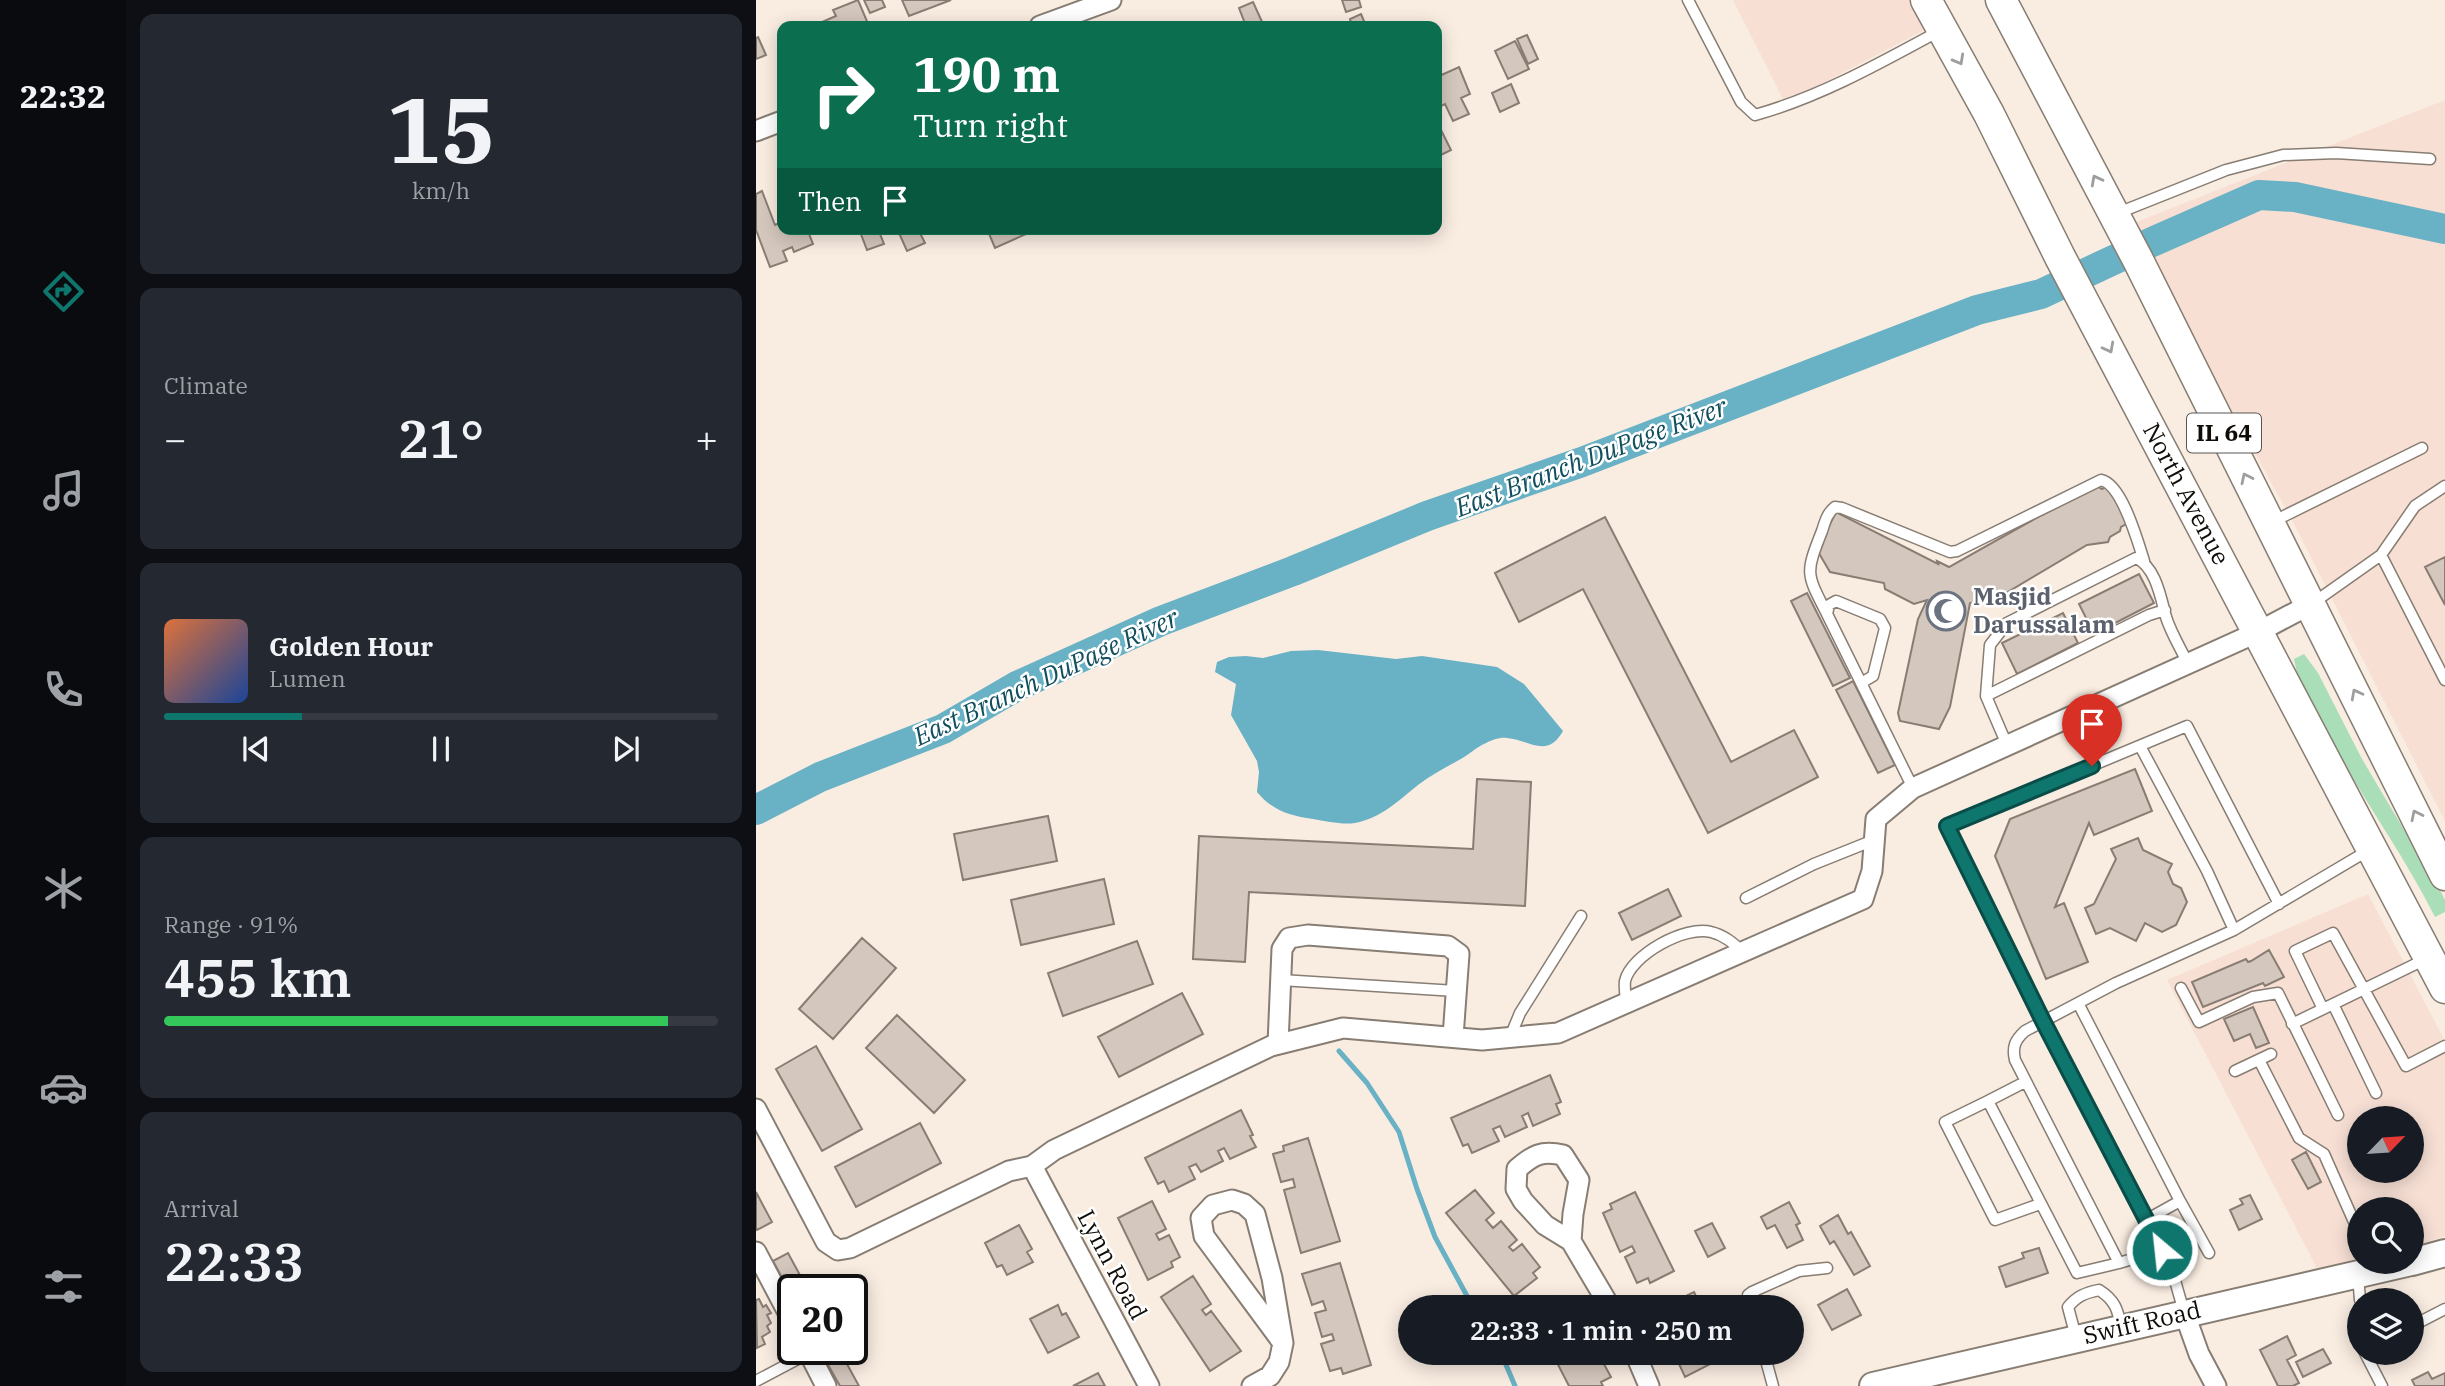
<!DOCTYPE html>
<meta charset="utf-8">
<style>
:root{--surface:#171b24;--page:#242831;--text:#f1f3f6;--muted:#9ea1a6;--line:#363941;--accent:#0f766e}
body{margin:0;font-family:"IBM Plex Serif",serif;background:var(--page);color:var(--text);height:100vh;display:flex;flex-direction:column;font-size:26px;white-space:nowrap}
*{box-sizing:border-box;margin:0}
p{font-size:23px;color:var(--muted)}
.icon{flex:none;width:38px;height:38px;fill:none;stroke:currentColor;stroke-width:2;stroke-linecap:round;stroke-linejoin:round}
.map{position:relative;flex:1;overflow:hidden}
.side{display:flex;flex-direction:column;gap:14px;padding:14px;background:#0d0f14;width:630px}
.side>*{flex:none}
.hud{position:absolute;left:21px;top:21px;width:665px;height:214px;border-radius:14px;box-shadow:0 4px 18px #0003;background:#0b6e4f;color:#fff;overflow:hidden}
.needle{width:46px;rotate:65deg}
.buttons{position:absolute;left:1591px;top:1106px;display:grid;gap:14px}
.buttons a{display:grid;place-items:center;width:77px;height:77px;border-radius:50%;background:var(--surface);box-shadow:0 4px 18px #0003;font-size:35px}
.speed{position:absolute;left:21px;top:1274px;display:flex;gap:14px;font-size:35px;font-weight:700;text-align:center}
.speed>*{display:grid;place-content:center;width:91px;height:91px;border-radius:50%;background:var(--surface);box-shadow:0 4px 18px #0003;line-height:1}
.speed .limit{border:4px solid #111;border-radius:10px;background:#fff;color:#111}
.pin{position:absolute;display:grid;place-items:center;width:60px;height:60px;color:#fff;margin:-72px -30px;border-radius:50% 50% 50% 0;rotate:-45deg;box-shadow:0 0 7px #0007}
.pin .icon{rotate:45deg}
.me{position:absolute;width:77px;margin:-38px;rotate:332deg;stroke-linejoin:round;filter:drop-shadow(0 0 5px #0008)}
.turn{display:flex;align-items:center;gap:24px;height:147px;padding:0 21px;font-size:32px}
.turn .icon{width:91px;height:91px;stroke-width:2.5}
.turn b{display:block;font-size:49px;line-height:60px}
.then{display:flex;align-items:center;height:66px;padding:0 21px;background:#0003;gap:14px;font-size:26px}
.big{font-size:52px;font-weight:600;line-height:1.1}
.side .tile{flex:1;display:flex;flex-direction:column;justify-content:center;gap:10px;min-width:0;padding:0 24px;border-radius:14px;background:var(--page)}
.side .dial{align-items:center;gap:0}
.dial b{font-size:91px;line-height:1}
.song{display:flex;align-items:center;gap:21px}
.cover{width:84px;height:84px;border-radius:10px;background:linear-gradient(135deg,hsl(20 70% 55%),hsl(220 70% 35%))}
.played{height:7px;border-radius:4px;background:linear-gradient(90deg,var(--accent) 25%,var(--line) 25%)}
.keys{display:flex;justify-content:space-around;direction:ltr}
.heat{display:flex;justify-content:space-between;align-items:center;font-size:38px;direction:ltr}
.charge{height:10px;border-radius:5px;background:linear-gradient(90deg,#34c759 91%,var(--line) 0)}
.trip{position:absolute;left:642px;top:1295px;width:406px;height:70px;border-radius:35px;background:var(--surface);box-shadow:0 4px 18px #0003;font-weight:600;line-height:70px;text-align:center}
main{display:flex;flex:1;min-height:0}
.tabs{display:flex;flex-direction:column;width:126px;justify-content:space-around;align-items:center;background:#090b0e;color:var(--muted)}
.tabs .icon{width:49px;height:49px}
.tabs .on{color:var(--accent)}
.tabs b{font-size:32px;color:var(--text)}
.map>svg:first-child{display:block}
</style>
<main>
<nav class="tabs">
<b>22:32</b>
<svg class="icon on" aria-label="directions" viewBox="0 0 24 24"><path d="M12 3l9 9-9 9-9-9zM9 14v-3h6M13 9l2 2-2 2"/></svg>
<svg class="icon" aria-label="music" viewBox="0 0 24 24"><path d="M9 18V5l10-2v13"/><circle cx="6" cy="18" r="3"/><circle cx="16" cy="16" r="3"/></svg>
<svg class="icon" aria-label="phone" viewBox="0 0 24 24"><path d="M5 4h4l2 5-3 2q2 4 5 5l2-3 5 2v4C11 20 4 13 5 4z"/></svg>
<svg class="icon" aria-label="climate" viewBox="0 0 24 24"><path d="M12 3v18M4 7l16 10M4 17L20 7"/></svg>
<svg class="icon" aria-label="car" viewBox="0 0 24 24"><path d="M5 17H2v-5l4-1 3-4h7l3 4 3 1v5h-3M9 17h6M6 11h13"/><circle cx="7" cy="17" r="2"/><circle cx="17" cy="17" r="2"/></svg>
<svg class="icon" aria-label="filters" viewBox="0 0 24 24"><path d="M4 7h16M4 17h16"/><circle cx="9" cy="7" r="2"/><circle cx="15" cy="17" r="2"/></svg>
</nav>
<section class="side">
<div class="tile dial"><b>15</b><p>km/h</p></div>
<div class="tile"><p>Climate</p>
<div class="heat"><a>−</a><b class="big">21°</b><a>+</a></div>
</div>
<div class="tile">
<div class="song"><i class="cover"></i><div><b>Golden Hour</b><p>Lumen</p></div></div>
<div class="played"></div>
<div class="keys"><svg class="icon" aria-label="previous" viewBox="0 0 24 24"><path d="M18 5L8 12l10 7zM5 5v14"/></svg><svg class="icon" aria-label="pause" viewBox="0 0 24 24"><path d="M8 5v14M16 5v14"/></svg><svg class="icon" aria-label="next" viewBox="0 0 24 24"><path d="M6 5l10 7-10 7zM19 5v14"/></svg></div>
</div>
<div class="tile"><p>Range · 91%</p><b class="big">455 km</b><div class="charge"></div></div>
<div class="tile"><p>Arrival</p><b class="big">22:33</b></div>
</section>
<div class="map">
<svg width="1689" height="1386" viewBox="0 0 1689 1386">
<rect width="100%" height="100%" fill="#f9ece1"/>
<path fill="#f7dfd4" fill-rule="evenodd" d="M977,0H1165L1178,25L1029,103Z
M1689,100V821L1537,522L1373,225Z
M1612,894L1689,1041V1236L1656,1247V1209H1603V1262L1565,1276L1411,980ZM1603,1118H1656V1171H1603Z"/>
<path fill="#a9deb8" d="M1548,654L1562,673L1606,759L1686,894L1689,900V912L1679,917C1647,853 1604,795 1570,732C1557,709 1542,686 1538,659Z"/>
<path fill="#69b1c4" d="M562,650L640,659L666,656L741,667L768,684L807,731C791,759 774,740 751,738C744,737 736,740 730,743C720,747 713,755 703,760C689,768 675,775 662,785C642,801 625,818 599,823C586,825 570,821 557,819C533,816 516,810 501,792L503,772L501,761L475,715L480,684L459,672L461,662L473,657L490,656L507,658L535,651Z"/>
<g fill="none" stroke-linecap="round" stroke-linejoin="round">
<path stroke="#69b1c4" stroke-width="5" d="M583,1051L611,1083L643,1132L661,1189L679,1237L717,1307
M745,1353L759,1386"/>
<path stroke="#69b1c4" stroke-width="30" d="M0,810L64,777L187,729L261,686L405,621L537,571L671,516L826,462L1221,310L1285,294L1396,242L1503,195L1539,197L1689,229"/>
</g>
<path fill="#d4c7bd" stroke="#897d73" stroke-width="2" d="M102,0L113,26H68L66,22L80,16L77,10Z
M108,0H126L129,7L114,13Z
M146,0H195L153,16Z
M586,0H603L605,7L590,12Z
M497,2L507,24L490,26L483,8Z
M605,14L610,26H587L595,23L594,19Z
M771,35L782,59L772,64L761,39Z
M2,37L10,55L0,59V38Z
M759,41L773,69L752,79L739,51Z
M703,67L714,94L705,98L713,114L697,121L689,104L681,108V77Z
M755,84L763,103L744,112L736,93Z
M681,122L695,150L681,157Z
M6,191L19,225L26,222V229H51L57,244L38,252L36,247L27,251L31,261L14,267L0,230V194Z
M103,229H122L128,244L111,250Z
M152,229H162L169,243L151,251L143,233Z
M231,229H281L239,248Z
M1339,485L1346,489L1353,485L1374,522L1365,527L1364,531L1354,537L1352,542L1331,545L1245,596L1214,603L1194,707L1183,729L1144,721L1142,713L1162,619L1171,600L1158,604L1129,589L1128,583L1074,572L1061,550L1080,512L1182,564L1181,561L1193,567Z
M849,517L975,762L1038,730L1062,777L952,833L827,589L763,622L739,573Z
M1689,557V605L1669,567Z
M1383,574L1398,603L1338,634L1323,604Z
M1051,593L1094,678L1077,686L1035,601Z
M1307,613L1322,643L1261,674L1246,643Z
M1097,681L1139,765L1122,773L1080,690Z
M1379,769L1396,811L1338,835L1333,823L1299,907L1308,903L1332,962L1290,979L1239,856L1254,819Z
M721,779L775,782L769,906L493,892L489,962L437,959L443,836L717,849Z
M292,816L301,861L207,880L198,834Z
M1382,838L1387,850L1416,864L1412,872L1417,884L1425,888L1431,902L1420,925L1406,932L1389,923L1380,941L1354,928L1340,934L1329,908L1338,904L1360,859L1355,849Z
M348,879L358,924L265,945L255,900Z
M912,889L925,916L876,940L863,913Z
M106,938L140,968L77,1039L43,1009Z
M381,941L397,984L307,1016L292,973Z
M1513,950L1528,977L1509,986L1507,983L1447,1007L1436,982L1490,959L1492,962L1495,961Z
M426,993L447,1034L363,1077L342,1037Z
M1497,1007L1513,1043L1500,1048L1494,1034L1478,1041L1468,1019Z
M141,1015L209,1080L178,1113L110,1048Z
M60,1046L106,1129L66,1151L20,1069Z
M794,1075L805,1102L800,1104L804,1114L777,1126L772,1113L766,1116L771,1127L749,1137L744,1126L737,1129L743,1141L716,1153L712,1144L707,1146L695,1118Z
M485,1110L497,1135L494,1136L500,1147L474,1159L468,1148L462,1151L467,1161L445,1172L440,1164L433,1167L439,1179L413,1192L408,1181L402,1184L389,1158Z
M164,1123L185,1163L100,1207L79,1167Z
M552,1138L584,1241L545,1253L528,1190L539,1187L537,1179L525,1182L517,1154L528,1151L527,1146Z
M1550,1152L1565,1182L1552,1189L1536,1160Z
M719,1190L738,1213L730,1220L737,1228L745,1221L761,1240L753,1247L757,1251L766,1244L784,1267L777,1273L781,1278L758,1296L690,1213Z
M0,1192L16,1222L1,1230L0,1228Z
M879,1192L918,1271L894,1283L892,1278L881,1283L869,1257L879,1252L876,1246L864,1252L847,1213L856,1209L854,1204Z
M1494,1195L1506,1219L1483,1230L1474,1210L1487,1204L1484,1199Z
M396,1201L410,1229L400,1234L403,1240L413,1235L424,1257L415,1262L417,1267L392,1280L362,1218Z
M1033,1202L1044,1223L1040,1225L1047,1240L1031,1248L1019,1225L1011,1229L1005,1217Z
M1082,1215L1092,1234L1095,1232L1114,1266L1098,1275L1078,1241L1074,1244L1064,1226Z
M956,1223L969,1248L952,1257L939,1231Z
M263,1225L276,1249L271,1252L277,1262L251,1275L246,1265L241,1267L229,1243Z
M1283,1248L1292,1273L1250,1287L1243,1267L1268,1258L1266,1253Z
M32,1253L52,1290H37V1298L17,1261Z
M584,1263L615,1365L587,1374L585,1368L574,1371L565,1344L578,1340L576,1334L566,1337L559,1313L570,1310L567,1301L556,1305L546,1274Z
M437,1276L455,1304L446,1310L450,1315L455,1311L485,1351L454,1371L405,1297Z
M1091,1289L1105,1315L1076,1330L1062,1305Z
M938,1292L944,1305L907,1307Z
M796,1296L799,1301L809,1296L815,1307H775Z
M3,1299L7,1307L10,1305L15,1313L11,1315L15,1323L11,1326L14,1332L6,1337L9,1344L1,1348L0,1300Z
M302,1305L306,1315L310,1313L323,1337L292,1353L274,1319Z
M1531,1336L1540,1355L1531,1360L1543,1383L1537,1386H1522L1504,1350Z
M1567,1349L1575,1363L1547,1377L1540,1362Z
M796,1353H829L831,1357L842,1353L855,1377L845,1382L847,1386H813Z
M918,1353H961L964,1359L929,1377Z
M86,1355L103,1386H84L71,1363Z
M1672,1372L1676,1379L1689,1373V1386H1659L1656,1380Z
M342,1373L349,1386H317Z"/>
<g fill="none" stroke-linecap="round" stroke-linejoin="round">
<defs>
<path id="lane" d="M932,0L985,102L999,115C1064,97 1126,62 1185,30
M1362,213L1470,170L1527,155L1580,153L1674,159
M1516,522L1666,448
M1625,555L1689,680
M1557,603L1625,555L1659,506L1689,486
M1071,614C1050,573 1049,574 1066,531C1069,522 1071,513 1079,507L1086,508L1194,552L1201,551L1345,480C1366,484 1382,542 1388,561
M1105,683L1117,676L1129,628L1124,619L1080,601L1073,605L1071,614L1157,788
M1230,696L1393,615L1409,610
M1251,745L1230,696L1234,645L1251,623L1380,558C1400,567 1405,599 1410,617C1415,633 1425,649 1432,664
M1384,746L1451,871L1478,930
M990,898L1058,864L1118,840
M525,980L700,991
M1425,988L1443,1022L1497,997L1522,993L1582,1115
M870,1003C870,996 868,988 869,981C875,955 929,925 955,932C968,935 977,943 987,952
M1322,1003L1424,1201L1390,1220
M1577,1004L1620,1093
M1567,1009L1539,951L1577,933L1650,1066L1689,1046
M1536,1024L1670,959
M754,1037L764,1013L825,916
M1503,1060L1543,1138L1568,1154L1603,1233
M1479,1071L1515,1054
M1269,1082L1232,1101L1321,1273L1363,1263
M1232,1101L1189,1122L1239,1220L1284,1204
M1424,1201L1453,1253
M1406,1250L1363,1263L1259,1060C1256,1047 1259,1040 1269,1031L1360,983L1478,930L1613,850
M1602,1275L1604,1300
M994,1307L992,1295L996,1292L1043,1271L1071,1268
M1428,1312L1414,1263L1287,1021L1191,826L1431,726L1523,904
M1656,1326L1689,1309
M1320,1337L1312,1307C1321,1296 1329,1293 1343,1290C1359,1300 1362,1310 1365,1327
M1008,1353L1017,1386
M1609,1353L1626,1386
M0,1381L53,1353"/>
<path id="street" d="M284,26L355,0
M0,131L26,121
M522,1044L526,949L533,938L552,935L692,946L703,954L697,1037
M0,1109L70,1242L82,1250L94,1248L253,1171L276,1166L298,1150L515,1046L587,1028L726,1040L802,1033L1107,899L1116,871L1120,819L1157,788L1502,632L1553,605
M276,1166L393,1386
M815,1241L817,1214L823,1180L807,1155C786,1150 777,1155 761,1169L760,1189L767,1201L789,1225L815,1241L854,1307
M0,1252L37,1322
M1428,1312L1443,1354L1460,1386
M51,1349L70,1386
M879,1353L893,1386
M496,1386L514,1376L523,1362L527,1343L516,1278L499,1214L488,1204L476,1200L457,1205L445,1218L448,1236L527,1343"/>
<path id="secondary" d="M1656,1262L1689,1253
M1117,1386L1655,1262"/>
<path id="primary" d="M1170,0L1233,114L1304,257L1689,988
M1245,0L1382,260L1689,875"/>
</defs>
<use href="#lane" stroke="#877d72" stroke-width="13"/>
<use href="#street" stroke="#877d72" stroke-width="23"/>
<use href="#secondary" stroke="#877d72" stroke-width="30"/>
<use href="#primary" stroke="#877d72" stroke-width="33"/>
<use href="#lane" stroke="#fff" stroke-width="10"/>
<use href="#street" stroke="#fff" stroke-width="19"/>
<use href="#secondary" stroke="#fff" stroke-width="26"/>
<use href="#primary" stroke="#fff" stroke-width="30"/>
</g>
<defs><path id="oneway-chevron" d="M-2-3.5L2.5 0L-2 3.5" fill="none" stroke-width="1.6" stroke-linecap="round" stroke-linejoin="round" transform="scale(1.75)"/></defs>
<g stroke="#9f9e9d">
<use href="#oneway-chevron" transform="translate(1203 60) rotate(61)"/>
<use href="#oneway-chevron" transform="translate(1340 180) rotate(-118)"/>
<use href="#oneway-chevron" transform="translate(1353 348) rotate(62)"/>
<use href="#oneway-chevron" transform="translate(1490 478) rotate(-116)"/>
<use href="#oneway-chevron" transform="translate(1600 694) rotate(-118)"/>
<use href="#oneway-chevron" transform="translate(1660 815) rotate(-116)"/>
</g>
<g fill="none" stroke-linecap="round" stroke-linejoin="round">
<defs>
<path id="route" d="M1336,766L1191,826L1287,1021L1406,1250"/>
</defs>
<use href="#route" stroke="#0a4d48" stroke-width="18"/>
<use href="#route" stroke="#0f766e" stroke-width="12"/>
</g>
<defs>
<symbol id="mosque-ring" viewBox="-11 -11 22 22"><circle r="9.5" fill="#fff" stroke="#6b7280" stroke-width="1.5"/><path d="M3.5-4.9A6 6 0 1 0 3.5 4.9A5 5 0 1 1 3.5-4.9Z" fill="#6b7280"/></symbol>
</defs>
<g fill-rule="evenodd">
<use href="#mosque-ring" x="1168" y="589" width="44" height="44"/>
</g>
<g text-anchor="middle" stroke-width="5" stroke-linejoin="round" paint-order="stroke">
<rect fill="#fff" stroke="#585653" stroke-width="2" x="1431" y="413.5" width="74" height="39" rx="5"/>
<g font-size="23" font-weight="bold" fill="#100d09">
<text x="1468" y="441">IL 64</text>
</g>
<g font-size="24" fill="#100d09" stroke="#fff">
<text transform="translate(1430 494) rotate(62)" y="8">North Avenue</text>
<text transform="translate(356 1265) rotate(62)" y="8">Lynn Road</text>
<text transform="translate(1386 1323) rotate(-13)" y="8">Swift Road</text>
</g>
<g font-size="24" font-weight="bold" fill="#5b616d" stroke="#fff" text-anchor="start">
<text x="1217" y="605">Masjid<tspan x="1217" dy="28">Darussalam</tspan></text>
</g>
<g font-size="26" font-style="italic" fill="#114f5e" stroke="#fff">
<text transform="translate(835 457) rotate(-21)" y="9">East Branch DuPage River</text>
<text transform="translate(290 677) rotate(-25)" y="9">East Branch DuPage River</text>
</g>
</g>
</svg>
<div class="buttons">
<a><svg class="needle" viewBox="-14 -14 28 28"><path d="M0-13l5 13h-10z" fill="#e53935"/><path d="M0 13l5-13h-10z" fill="#9ea1a6"/></svg></a>
<a><svg class="icon" aria-label="search" viewBox="0 0 24 24"><circle cx="10" cy="10" r="6"/><path d="M15 15l6 6"/></svg></a>
<a><svg class="icon" aria-label="layers" viewBox="0 0 24 24"><path d="M12 4l9 5-9 5-9-5zM3 14l9 5 9-5"/></svg></a>
</div>
<div class="speed"><div class="limit">20</div></div>
<div class="pin" style="left:1336px;top:766px;background:#d93025"><svg class="icon" aria-label="arrive" viewBox="0 0 24 24"><path d="M6 21V4h12l-3 4 3 4H6"/></svg></div>
<svg class="me" style="left:1406px;top:1250px" viewBox="-20 -20 40 40"><circle r="17" fill="#0f766e" stroke="#fff" stroke-width="3"/><path d="M0-11L8 9 0 5-8 9z" fill="#fff"/></svg>
<div class="trip">22:33 · 1 min · 250 m</div>
<div class="hud">
<div class="turn"><svg class="icon" aria-label="right" viewBox="0 0 24 24"><path d="M7 20v-9h11M14 6l5 5-5 5"/></svg><div><b>190 m</b>Turn right</div></div>
<div class="then">Then<svg class="icon" aria-label="arrive" viewBox="0 0 24 24"><path d="M6 21V4h12l-3 4 3 4H6"/></svg></div>
</div>
</div>
</main>
